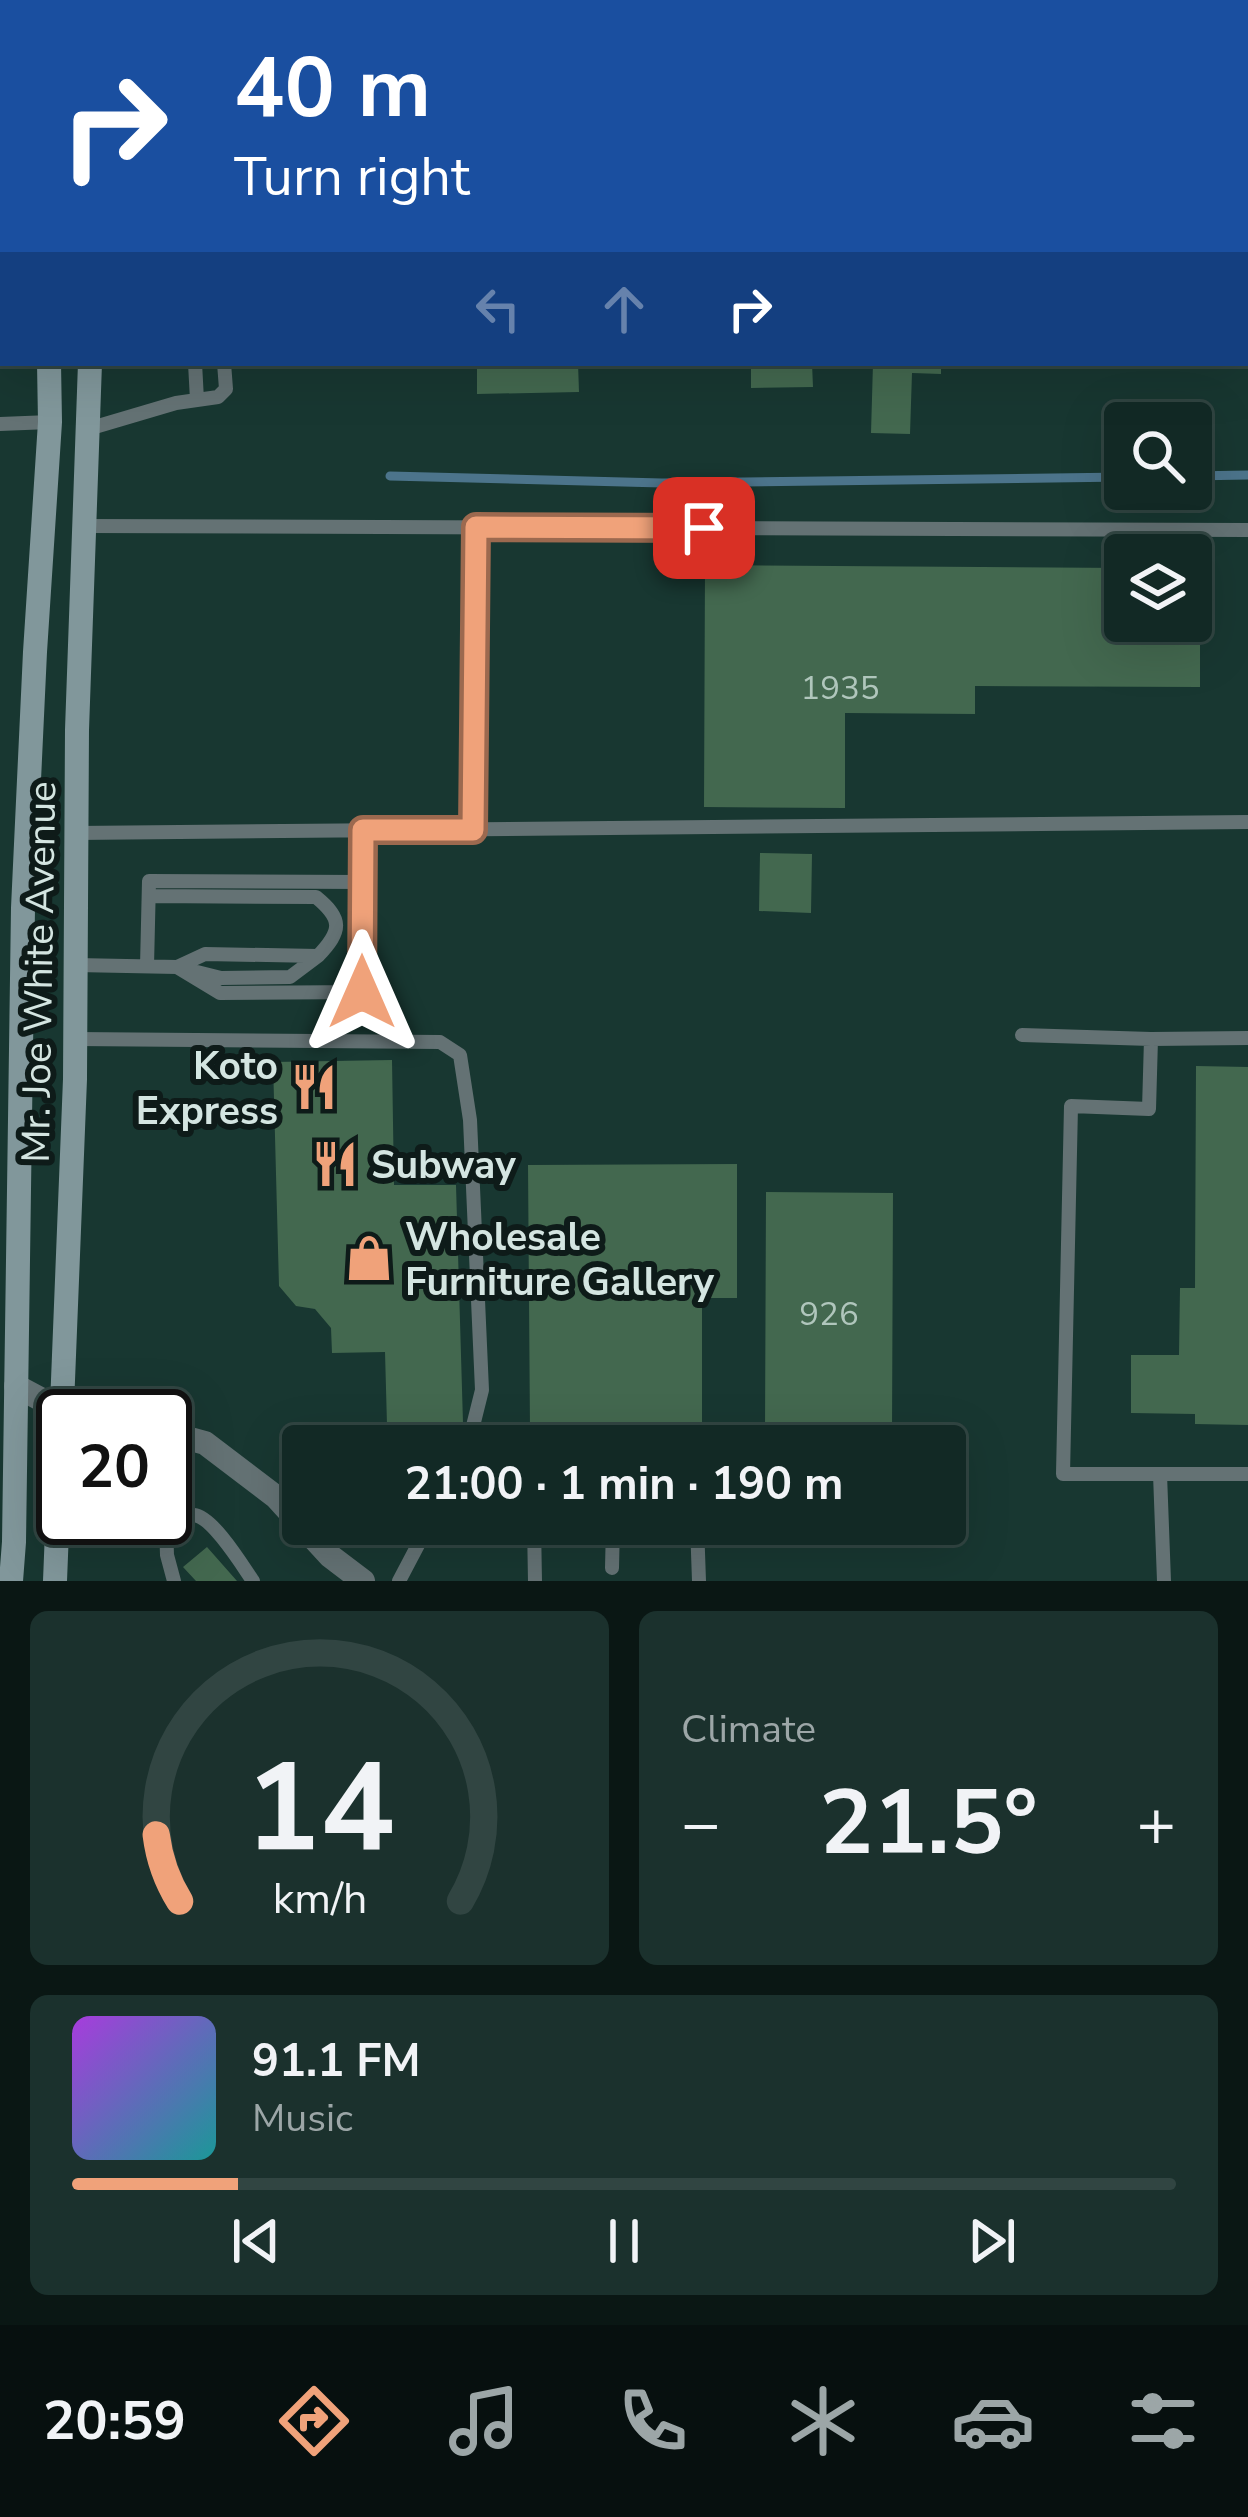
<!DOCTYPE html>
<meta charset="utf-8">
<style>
:root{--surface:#122925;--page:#1b312d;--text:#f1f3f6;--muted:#9ca6a7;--line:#314542;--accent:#f0a27a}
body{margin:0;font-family:"Nunito Sans",sans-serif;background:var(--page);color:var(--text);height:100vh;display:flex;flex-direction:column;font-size:45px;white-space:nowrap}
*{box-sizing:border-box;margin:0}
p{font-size:39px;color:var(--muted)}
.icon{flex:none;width:66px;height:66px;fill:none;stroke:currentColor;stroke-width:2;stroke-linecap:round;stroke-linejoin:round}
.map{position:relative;height:1581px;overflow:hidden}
.drawer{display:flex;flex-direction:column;gap:30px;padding:30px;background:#0a1714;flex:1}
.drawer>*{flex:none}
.hud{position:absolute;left:0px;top:0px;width:1248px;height:366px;box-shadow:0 12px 48px #0002,0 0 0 3px var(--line);background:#1a4fa0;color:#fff;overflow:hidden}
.fabs{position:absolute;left:1104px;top:402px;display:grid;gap:24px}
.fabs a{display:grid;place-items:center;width:108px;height:108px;border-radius:12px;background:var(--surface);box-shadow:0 12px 48px #0002,0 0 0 3px var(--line);font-size:60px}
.speed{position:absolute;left:36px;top:1389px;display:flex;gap:24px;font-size:60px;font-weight:700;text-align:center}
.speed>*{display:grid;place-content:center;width:156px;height:156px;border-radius:50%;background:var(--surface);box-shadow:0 12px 48px #0002,0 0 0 3px var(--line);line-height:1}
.speed .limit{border:6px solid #111;border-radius:18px;background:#fff;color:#111}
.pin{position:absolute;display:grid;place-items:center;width:102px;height:102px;color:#fff;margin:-51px;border-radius:24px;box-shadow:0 6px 18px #0006}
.me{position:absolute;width:132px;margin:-66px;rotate:0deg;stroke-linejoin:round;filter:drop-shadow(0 0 9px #0008)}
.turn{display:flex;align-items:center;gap:42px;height:252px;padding:0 36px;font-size:54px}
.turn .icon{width:156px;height:156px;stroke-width:2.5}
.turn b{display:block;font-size:84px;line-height:102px}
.lanes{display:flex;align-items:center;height:114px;padding:0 36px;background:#0003;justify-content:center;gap:60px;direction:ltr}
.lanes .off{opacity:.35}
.big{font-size:90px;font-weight:700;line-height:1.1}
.drawer .widget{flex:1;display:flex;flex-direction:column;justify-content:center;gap:18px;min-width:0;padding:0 42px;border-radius:18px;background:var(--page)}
.drawer .dial{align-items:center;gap:0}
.dial svg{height:312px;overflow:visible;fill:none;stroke:var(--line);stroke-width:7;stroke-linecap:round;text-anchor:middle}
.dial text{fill:var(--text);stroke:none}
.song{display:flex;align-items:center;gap:36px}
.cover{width:144px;height:144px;border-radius:18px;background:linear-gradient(135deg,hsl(280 70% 55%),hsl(180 70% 35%))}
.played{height:12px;border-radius:6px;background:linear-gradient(90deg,var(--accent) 15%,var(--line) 15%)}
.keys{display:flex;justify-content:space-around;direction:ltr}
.heat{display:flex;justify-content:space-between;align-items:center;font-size:66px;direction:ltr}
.drawer .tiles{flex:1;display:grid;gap:30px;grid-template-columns:1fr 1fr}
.widget:last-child{grid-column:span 2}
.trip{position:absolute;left:282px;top:1425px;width:684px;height:120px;border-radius:12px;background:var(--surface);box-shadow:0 12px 48px #0002,0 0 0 3px var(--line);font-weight:700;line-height:120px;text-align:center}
.tab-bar{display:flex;height:192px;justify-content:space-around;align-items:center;background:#07100f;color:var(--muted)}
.tab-bar .icon{width:84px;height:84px}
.tab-bar .selected{color:var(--accent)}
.tab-bar b{font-size:54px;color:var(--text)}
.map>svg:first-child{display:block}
</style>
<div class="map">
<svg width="1248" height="1581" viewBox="0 0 1248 1581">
<rect width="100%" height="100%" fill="#183731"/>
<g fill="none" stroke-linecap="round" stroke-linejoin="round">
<path stroke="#4c748b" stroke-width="9" d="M390,476L662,483L1125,477
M1191,476L1248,475"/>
</g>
<path fill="#43684f" d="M477,363H578L579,392L477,394Z
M751,363H812L813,387L751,388Z
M873,363H941V374L912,373L910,434L871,433Z
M705,565L1125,568V621H1191V568H1200V687L975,686V714L845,713V808L704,807Z
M760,853L812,854L811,913L759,911Z
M392,1060L394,1185H456L463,1423L387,1425L385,1352L332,1353L331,1328L315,1309L296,1306L279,1286L273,1062Z
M1196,1066L1248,1067V1425L1195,1424V1414L1131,1413V1355H1179L1180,1288H1195Z
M737,1164V1298H702V1429L530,1430L528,1165Z
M766,1192L893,1193L892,1434L765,1433Z
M207,1547L237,1581H196L183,1567Z"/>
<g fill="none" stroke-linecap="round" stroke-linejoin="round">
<path stroke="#647274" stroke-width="14" d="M169,0V3
M461,0V3
M195,363L197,400
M0,424L50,422
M88,429L176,403L218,397L226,389L224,363
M84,526L1248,530
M473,829L477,527
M76,833L1248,822
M149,896L316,897C343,919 342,931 318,956L205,954L177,967
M76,965L177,967L220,993L362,992L363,831
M147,966L149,881L362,882
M193,971L221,978L290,977L318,956
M1022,1035L1151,1039
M75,1039L440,1042L460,1055L470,1120L482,1390L468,1446
M1160,1474H1248
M534,1524L535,1581
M697,1524L699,1581
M612,1568L613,1524
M174,1581L167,1555L166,1523C173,1518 184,1513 194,1515C213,1517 242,1565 253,1581
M399,1581L429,1524
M1164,1581L1160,1474H1063L1071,1106L1149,1109L1151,1039L1248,1038"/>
<path stroke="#647274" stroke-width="24" d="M16,1386L63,1411L90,1416
M165,1432L205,1443L276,1497L330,1556L363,1581"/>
<path stroke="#81979b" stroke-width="24" d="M42,0V3
M94,0V3
M1245,74H1248
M0,107H3
M11,1581L14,1542L23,908L35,652L50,422L49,363
M55,1581L75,1079L77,730L90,363"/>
</g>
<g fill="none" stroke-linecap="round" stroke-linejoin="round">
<defs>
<path id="route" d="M362,992L363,830H473L476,527L704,528"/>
</defs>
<use href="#route" stroke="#9c694f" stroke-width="30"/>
<use href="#route" stroke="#f0a27a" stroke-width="21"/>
</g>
<defs>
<symbol id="restaurant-bare" viewBox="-9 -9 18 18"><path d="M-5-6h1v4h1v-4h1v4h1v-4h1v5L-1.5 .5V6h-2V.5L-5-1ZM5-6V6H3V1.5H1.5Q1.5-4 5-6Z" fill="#f0a27a" stroke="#0e1b19" stroke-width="2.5" paint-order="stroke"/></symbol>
<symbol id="shop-bare" viewBox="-9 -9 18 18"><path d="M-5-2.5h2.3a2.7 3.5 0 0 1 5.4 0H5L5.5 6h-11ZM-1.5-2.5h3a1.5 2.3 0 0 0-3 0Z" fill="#f0a27a" stroke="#0e1b19" stroke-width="2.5" paint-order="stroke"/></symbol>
</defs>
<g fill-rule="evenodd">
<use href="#restaurant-bare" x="281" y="1054" width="66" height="66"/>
<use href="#restaurant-bare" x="302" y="1131" width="66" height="66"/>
<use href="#shop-bare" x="336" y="1225" width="66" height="66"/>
</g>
<g text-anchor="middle" stroke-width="12" stroke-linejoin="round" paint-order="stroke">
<g font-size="33" fill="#b0c6bc">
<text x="840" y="699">1935</text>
<text x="829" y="1325">926</text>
</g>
<g font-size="39" fill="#d4e5e1" stroke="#0e1b19">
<text transform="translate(38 972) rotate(-89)" y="14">Mr. Joe White Avenue</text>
</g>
<g font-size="39" font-weight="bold" fill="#d4e5e1" stroke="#0e1b19" text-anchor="start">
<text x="278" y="1079" text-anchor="end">Koto<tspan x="278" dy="45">Express</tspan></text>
<text x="371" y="1178">Subway</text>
<text x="405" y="1250">Wholesale<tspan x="405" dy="45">Furniture Gallery</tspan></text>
</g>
</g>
</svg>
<div class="fabs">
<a><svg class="icon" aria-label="search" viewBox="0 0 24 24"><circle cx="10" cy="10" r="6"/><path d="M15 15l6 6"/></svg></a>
<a><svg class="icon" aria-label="layers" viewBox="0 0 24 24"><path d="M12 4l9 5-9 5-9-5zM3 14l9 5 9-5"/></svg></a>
</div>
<div class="speed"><div class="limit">20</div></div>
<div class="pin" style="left:704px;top:528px;background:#d93025"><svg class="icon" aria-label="arrive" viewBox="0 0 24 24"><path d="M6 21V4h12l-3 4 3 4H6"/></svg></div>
<svg class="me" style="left:362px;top:992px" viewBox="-20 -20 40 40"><path d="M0-17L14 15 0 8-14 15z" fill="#f0a27a" stroke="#fff" stroke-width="4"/></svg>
<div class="trip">21:00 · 1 min · 190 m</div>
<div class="hud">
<div class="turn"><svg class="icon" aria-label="right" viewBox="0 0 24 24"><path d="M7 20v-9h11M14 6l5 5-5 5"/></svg><div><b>40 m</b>Turn right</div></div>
<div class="lanes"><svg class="icon off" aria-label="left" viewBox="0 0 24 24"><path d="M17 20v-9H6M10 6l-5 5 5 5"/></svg><svg class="icon off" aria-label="ahead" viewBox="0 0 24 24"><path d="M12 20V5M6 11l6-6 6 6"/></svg><svg class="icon" aria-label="right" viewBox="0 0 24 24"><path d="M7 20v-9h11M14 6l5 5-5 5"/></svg></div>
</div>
</div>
<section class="drawer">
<div class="tiles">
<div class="widget dial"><svg viewBox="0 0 100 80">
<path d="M14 69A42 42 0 1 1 86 69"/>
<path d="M14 69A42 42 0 0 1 8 52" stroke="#f0a27a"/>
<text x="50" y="56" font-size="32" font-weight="700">14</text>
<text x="50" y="72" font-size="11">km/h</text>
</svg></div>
<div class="widget"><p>Climate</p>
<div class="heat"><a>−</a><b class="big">21.5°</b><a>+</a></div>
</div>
<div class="widget">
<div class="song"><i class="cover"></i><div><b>91.1 FM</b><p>Music</p></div></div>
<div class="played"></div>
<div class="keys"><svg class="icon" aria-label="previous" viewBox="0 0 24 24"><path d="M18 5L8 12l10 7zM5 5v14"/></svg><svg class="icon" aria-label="pause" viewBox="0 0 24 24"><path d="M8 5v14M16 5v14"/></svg><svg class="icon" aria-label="next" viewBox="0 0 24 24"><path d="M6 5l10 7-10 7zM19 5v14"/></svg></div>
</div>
</div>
</section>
<nav class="tab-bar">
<b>20:59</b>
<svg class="icon selected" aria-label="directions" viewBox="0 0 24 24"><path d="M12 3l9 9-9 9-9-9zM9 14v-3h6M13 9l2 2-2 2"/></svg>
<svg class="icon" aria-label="music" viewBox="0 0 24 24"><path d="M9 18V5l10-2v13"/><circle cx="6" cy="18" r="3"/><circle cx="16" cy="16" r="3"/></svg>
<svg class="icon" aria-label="phone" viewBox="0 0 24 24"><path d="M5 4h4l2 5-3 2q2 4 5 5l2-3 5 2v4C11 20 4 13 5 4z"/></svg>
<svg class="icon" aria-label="climate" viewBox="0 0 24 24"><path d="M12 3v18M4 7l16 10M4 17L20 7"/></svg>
<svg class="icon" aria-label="car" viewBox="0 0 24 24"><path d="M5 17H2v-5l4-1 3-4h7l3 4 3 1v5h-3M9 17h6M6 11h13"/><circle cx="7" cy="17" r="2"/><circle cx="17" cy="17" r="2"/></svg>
<svg class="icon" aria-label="filters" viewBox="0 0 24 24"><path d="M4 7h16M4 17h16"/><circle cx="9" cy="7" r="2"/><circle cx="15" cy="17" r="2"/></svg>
</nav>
